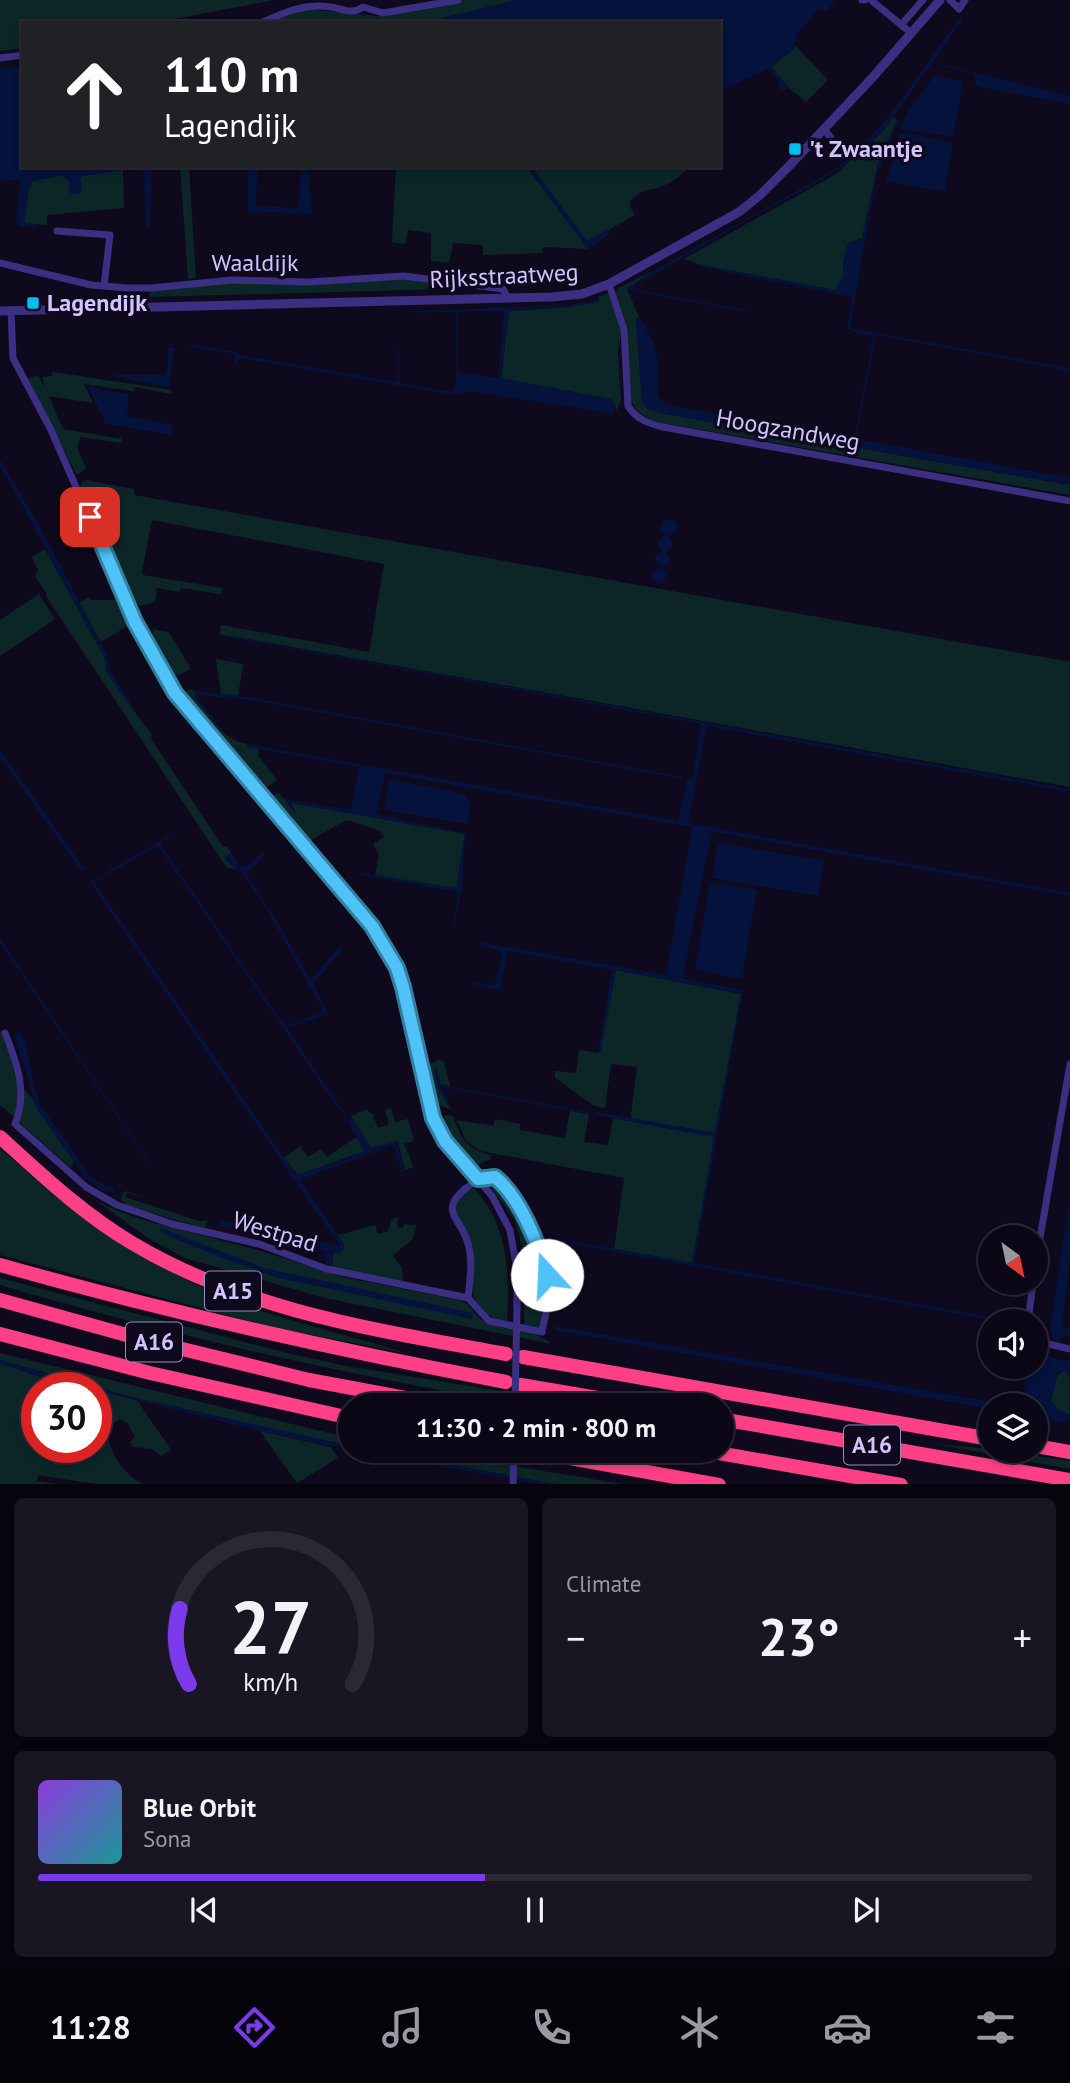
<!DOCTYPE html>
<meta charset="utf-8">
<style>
:root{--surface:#0b0716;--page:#191523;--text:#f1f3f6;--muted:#9a99a1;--line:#2b2835;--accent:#7c3aed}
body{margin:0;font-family:"PT Sans",sans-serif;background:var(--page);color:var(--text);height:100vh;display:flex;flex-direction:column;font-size:26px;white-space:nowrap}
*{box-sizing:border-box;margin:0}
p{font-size:23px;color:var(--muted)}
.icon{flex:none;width:38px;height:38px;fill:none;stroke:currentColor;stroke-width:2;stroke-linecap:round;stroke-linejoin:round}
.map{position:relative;height:1484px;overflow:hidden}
.drawer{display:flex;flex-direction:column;gap:14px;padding:14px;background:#06040c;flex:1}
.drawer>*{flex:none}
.hud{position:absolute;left:21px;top:21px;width:700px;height:147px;border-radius:0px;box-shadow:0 4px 10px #0003,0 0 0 2px var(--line);background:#202124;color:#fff;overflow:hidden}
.needle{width:46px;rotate:147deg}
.fabs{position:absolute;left:978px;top:1225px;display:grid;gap:14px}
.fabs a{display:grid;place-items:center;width:70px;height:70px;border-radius:50%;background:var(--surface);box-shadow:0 4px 10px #0003,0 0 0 2px var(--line);font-size:35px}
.speed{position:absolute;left:21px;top:1372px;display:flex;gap:14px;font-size:35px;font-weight:700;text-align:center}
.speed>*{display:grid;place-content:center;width:91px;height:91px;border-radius:50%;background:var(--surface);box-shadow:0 4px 10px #0003,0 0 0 2px var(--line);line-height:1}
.speed .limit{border:10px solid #d22;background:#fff;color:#111}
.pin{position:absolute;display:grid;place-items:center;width:60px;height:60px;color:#fff;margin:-30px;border-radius:14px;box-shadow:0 4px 10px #0006}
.me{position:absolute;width:77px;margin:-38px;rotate:340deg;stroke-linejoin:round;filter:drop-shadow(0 0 5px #0008)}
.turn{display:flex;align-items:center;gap:24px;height:147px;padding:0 28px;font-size:32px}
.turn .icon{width:91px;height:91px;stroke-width:2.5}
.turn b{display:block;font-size:49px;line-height:60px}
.big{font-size:52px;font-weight:700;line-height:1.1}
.drawer .card{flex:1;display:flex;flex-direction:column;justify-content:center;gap:10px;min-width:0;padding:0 24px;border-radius:10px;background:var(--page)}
.drawer .dial{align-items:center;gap:0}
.dial svg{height:182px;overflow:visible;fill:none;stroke:var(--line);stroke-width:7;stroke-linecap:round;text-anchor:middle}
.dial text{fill:var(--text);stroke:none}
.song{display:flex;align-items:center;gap:21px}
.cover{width:84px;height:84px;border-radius:10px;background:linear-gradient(135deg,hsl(270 70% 55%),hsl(180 70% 35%))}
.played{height:7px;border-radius:4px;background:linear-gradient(90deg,var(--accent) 45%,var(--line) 45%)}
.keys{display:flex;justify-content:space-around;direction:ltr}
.heat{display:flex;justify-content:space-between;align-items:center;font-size:38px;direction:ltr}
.drawer .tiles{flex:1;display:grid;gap:14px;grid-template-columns:1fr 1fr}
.card:last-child{grid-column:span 2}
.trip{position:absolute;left:338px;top:1393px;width:396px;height:70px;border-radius:35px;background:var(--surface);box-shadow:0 4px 10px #0003,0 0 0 2px var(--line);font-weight:700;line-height:70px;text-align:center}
.tabs{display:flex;height:112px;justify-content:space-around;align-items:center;background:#040309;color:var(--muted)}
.tabs .icon{width:49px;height:49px}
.tabs .on{color:var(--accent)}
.tabs b{font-size:32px;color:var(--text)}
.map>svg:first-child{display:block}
</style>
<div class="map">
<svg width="1070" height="1485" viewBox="0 0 1070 1485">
<rect width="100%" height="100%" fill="#0f091d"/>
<path fill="#0c2628" d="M0,0H274L174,19V23H23V48L0,51Z
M466,0H517L423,23H266L283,15L307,9L377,16Z
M796,46L828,80L806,102L789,88L771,67L793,50Z
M890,115L897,119L878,164L862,238L848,244L843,262L844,276L835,290L701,265L684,259L838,173Z
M180,166L189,167L196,278L188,279Z
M396,166H526L588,249L543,247L542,253L483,255V245L453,243L449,263L431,261V233L408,230L405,244L392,242Z
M531,166H691C684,172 676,180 667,184C651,192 645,186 630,201V207L635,215L587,242Z
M123,169L124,208L47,215V225L24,223L29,187L33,181L63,175L69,181L71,194L82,192L80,179L82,176Z
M652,271L627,289L639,317L636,318L642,402L665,414L1070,485V495L663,423C646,418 636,415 629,396L616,293L617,289Z
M414,279L483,288L149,297L150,290L201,283Z
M608,293L612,299L621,334L618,351L621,401L616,411V406L501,379L509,311L570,307L600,300L598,297Z
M53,372L171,390V394L135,387L134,391L84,384L93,403L49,396L63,429L122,439L121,443L81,437L77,447L86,469L79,474H76L28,379L38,375L45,388L42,377L52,376Z
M87,480L134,489V495L1070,662V787L220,634L221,625L369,652L384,564L152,520L142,572L143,575L222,588L221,594L181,588L180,592L157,588L155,602L140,606L125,586L80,487L82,482Z
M45,549L105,658L107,673L152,735L151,739L223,847L227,846L231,853L225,859L237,869L227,868L46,596L47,594L35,576L38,570L32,557Z
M39,594L55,619L0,656V620Z
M89,597L91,600H120L131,624L101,642L79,603Z
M153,629L169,632L191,669L174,677L180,690L179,695L154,650Z
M216,659L243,664L238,696L221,694Z
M189,689L195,691L194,692C207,713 222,740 247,744L248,747L259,749L258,755L277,780L265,789L237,758L235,759L188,707L186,693Z
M279,793L296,814L290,802L465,834L457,887L454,889L375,875L379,854L373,844L384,837L380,831L351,821H345L307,842L272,801L273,795Z
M616,970L741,994L715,1133L632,1119L631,1114L637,1067L611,1064L605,1108L594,1106L555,1078V1071L576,1073L579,1050L600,1053Z
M0,1031L11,1057L16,1080L32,1098L74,1162L71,1168L0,1105Z
M439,1060L444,1061L450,1086L440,1084L439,1090L451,1109C429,1105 432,1088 427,1068L430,1064Z
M391,1108L395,1122L408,1119L414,1141L404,1144L414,1167L405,1170L398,1141L371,1148L351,1116L367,1109L370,1113H372L378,1128L389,1125L385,1110Z
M570,1111L589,1114L584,1142L608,1145L613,1118L715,1137L692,1263L614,1249L624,1178L481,1151L466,1141L457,1120L494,1126L495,1119L520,1124V1130L565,1138Z
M446,1115L453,1116C462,1139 464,1148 491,1155V1159L476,1165C459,1160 446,1137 443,1120Z
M357,1137L365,1151L298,1175L284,1158L300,1146L308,1157L321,1149L327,1157Z
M0,1149C75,1213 157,1275 252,1308C303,1325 355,1337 406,1353L280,1329L0,1255Z
M493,1180L498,1182C532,1234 553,1264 540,1328L524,1325L525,1261L520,1238L514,1219L491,1187Z
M472,1186C509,1225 510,1272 507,1323C480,1315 471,1303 472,1275C472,1268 473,1259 471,1253C466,1233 454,1220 455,1200Z
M126,1191L147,1198L127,1193L125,1197L199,1221L208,1220L205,1228L127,1206L121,1200L122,1194Z
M94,1199L118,1211L147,1221L258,1250L342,1277L459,1300C475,1306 472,1315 484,1321C504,1333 529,1326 552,1344L325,1298L185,1258L148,1238Z
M398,1217L397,1227L403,1228L404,1224L416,1225L413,1239L393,1255L402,1268L403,1282L332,1267L333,1254L343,1242L338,1235L375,1225L378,1234L388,1231L392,1219Z
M0,1278L283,1352L346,1366L507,1392V1402C336,1373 167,1334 0,1285Z
M0,1353L350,1438V1446L136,1398L0,1360Z
M0,1364L86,1388H37V1447H96V1390L137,1400L171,1450L161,1456L152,1449L133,1447L130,1442L135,1437L127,1422L119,1419L108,1429C107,1450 124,1476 143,1484H96L38,1475L37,1481L57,1484H0Z
M1064,1371L1070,1377V1415L1057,1409L1051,1402L1055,1377Z
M260,1431L331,1447L338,1458L297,1483Z
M936,1444L990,1449V1451H1005L1070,1461V1469Z
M378,1451H423L622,1484H555Z"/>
<path fill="#04123c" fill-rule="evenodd" d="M517,0H835L828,10H817L797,35L793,50L771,67L789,88L784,91L780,89L777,79L768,69L719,91V23H423Z
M961,16L963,18L933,62L1070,96V104L979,87L975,83L974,74L932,63L885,129L866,150L824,179L749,219L633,287L635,290L747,310L746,312L628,290L629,287L660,267L834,170L862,147L892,112Z
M23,66V166H167L152,167L150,229L147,230L143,167L82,176L80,179L82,193L71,194L69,181L63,175L33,181L29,187L24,222L36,224L34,227L20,226L16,222L20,180L0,181V69Z
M934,75L963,82L953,137L900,129L905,117Z
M897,119L899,121L877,174L850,328L1070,368V371L876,335L856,439L1070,478V485L665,414L648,410L642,402L636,318L639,317C661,351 658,352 657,391C660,403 669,404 679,407L854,439L873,338L847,329L852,297L701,267V265L835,290L844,276L843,262L848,243L862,238L878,164Z
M900,132L953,142L945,192L886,181Z
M248,166H258L256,206L298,208L301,166H308L312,214L248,211Z
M526,166H531L587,241L608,230L610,234L588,249Z
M599,299L598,302L570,307L509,311L501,378L611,399L616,406L613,414L470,391L454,395L239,358L237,362H234L236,354L190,347L191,344L237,352L240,355L397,382L399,327V383L453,392L456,385V312L416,313V311L569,305ZM504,311L498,378L457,372L458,312Z
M167,348H175L169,387L114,377V375H164L168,367Z
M88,387L129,394L127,416L173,425L172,435L106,424Z
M0,459L39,525L107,655L110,670L146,728L107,673L105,658C69,595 37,529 0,466Z
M670,519L675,522L677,527L674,534L668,536L673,543L672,548L666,552L670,557V562L662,568L667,573L664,583L657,584L651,576L653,571L660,568L654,560L656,555L662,552L657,544L659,539L666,535L661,530C660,523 664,519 670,519Z
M223,635L1070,789V792L707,726L688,823L1070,893V896L715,832L711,835L683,977L684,979L743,990L694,1263L1012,1321H996L544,1239L543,1236L692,1263L714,1137L597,1115V1112L715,1133L741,994L616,970L600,1053H598L612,970L508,951L500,990H497L472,984V982L494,986L503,952L479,945V942L666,975L692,827L385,773L377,814L466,833L461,893L454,927H453L458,892L361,875V873L456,888L465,834L291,803L296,814L282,796L288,799L351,810L359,767L247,747V744L678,821L687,778L692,779L701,724L222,636Z
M195,691L249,697L683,777L682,779L251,700L198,695V698L227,735L194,698Z
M0,749L85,870L82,872L0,757Z
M390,779L465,794L471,804L468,824L384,810Z
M187,825L160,844L285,1026L324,1012L266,908L242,873L224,857L232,854L238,864L244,868L262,853L265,855L246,873L280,926L309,978H313L340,946L343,949L313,984L328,1014L287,1028L342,1109L340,1111L159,847L157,846L94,882L296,1175L338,1162L365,1151L347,1121L352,1118L371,1148L397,1141L405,1171L402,1172L393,1145L300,1180L345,1246L342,1252L333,1254L331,1266L325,1264V1251L217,1226L219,1220L340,1246L90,882Z
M718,842L824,861L818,896L712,878Z
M710,882L757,890L742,979L695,970Z
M0,938L152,1165L151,1166L0,943Z
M17,1032H20L26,1044L34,1087L40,1104L91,1178L113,1188L115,1193L101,1190L86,1179L37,1109L15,1037Z
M436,1067L441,1085L590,1112L589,1114L442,1087L451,1109L439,1090L434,1069Z
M1070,1194V1259L1062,1325L1063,1327L1070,1329V1336L1064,1335L1058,1342L1052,1337L1050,1328Z
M161,1228L264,1268L472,1313V1319L279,1278L230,1261L168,1236L160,1231Z
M555,1326L1010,1405H990V1409L554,1330Z
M1044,1353L1058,1360L1070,1361V1377L1064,1371L1058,1373L1051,1402L1057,1409L1070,1415V1422L1051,1420L1046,1433H1043V1420L1036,1417V1405H1022L1028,1367H1036V1354Z
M0,1360L136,1398L350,1446V1450L260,1431L96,1390V1388C64,1388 30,1373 0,1364Z
M355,1451H378L555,1484H539Z"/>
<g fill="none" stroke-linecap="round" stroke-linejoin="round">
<path stroke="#3b2f82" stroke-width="7" d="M862,0H865
M871,0L911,33
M950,0L959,9L965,0
M261,23C285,12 305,3 331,7C344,9 352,15 363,7L383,13L458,0
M901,25L923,0
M0,58L23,55
M824,129L831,138
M57,231L110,235L104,286
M0,263L91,285L128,288H151L232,280L308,282L404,276L503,289L508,298
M609,284L624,330L628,406C637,420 648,423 663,427L1070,501
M11,311L13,358L51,430L135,622L172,688L190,713L330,875L384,944L397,968L403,987L433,1118L447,1144L492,1196L510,1230L517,1270V1306
M5,1033C17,1063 28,1093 15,1124L86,1187L117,1205L172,1224L259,1244L327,1269L468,1298L489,1321L542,1332C545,1316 550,1300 548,1283C546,1256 517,1195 495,1177C483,1177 475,1180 466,1188C437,1212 462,1218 468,1244C473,1261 470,1280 468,1298
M1036,1261L1070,1064
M1028,1321L1033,1283
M1036,1341L1070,1349
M513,1485L514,1451"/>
<path stroke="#3b2f82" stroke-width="9" d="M0,311L551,297L582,294L609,284L739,212L759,196L792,163L873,77L940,0"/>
<path stroke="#ff4087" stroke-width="14" d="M0,1137C42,1175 83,1214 132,1243C245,1311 378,1330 506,1354
M0,1265C167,1312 335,1350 506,1382
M0,1300L141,1339L309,1380L443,1405
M0,1334L150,1373L350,1418
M523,1357L990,1439
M521,1385L639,1405
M721,1419L1070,1480
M1036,1446L1070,1452
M531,1451L719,1485
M707,1451L901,1485"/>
<path stroke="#3b2f82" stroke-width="7" d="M515,1405L517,1306"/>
</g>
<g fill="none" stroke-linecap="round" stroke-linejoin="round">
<defs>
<path id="route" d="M90,517L135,622L175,693L372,926L397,968L403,987L433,1118L445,1141L478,1179L495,1177C520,1197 539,1245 547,1275"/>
</defs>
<use href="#route" stroke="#337fa1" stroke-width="18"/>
<use href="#route" stroke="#4fc3f7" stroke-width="12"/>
</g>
<g fill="#00bef0" stroke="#0f091d" stroke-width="2.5">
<rect x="788" y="142" width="14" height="14" rx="3.5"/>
<rect x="26" y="296" width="14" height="14" rx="3.5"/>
</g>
<g text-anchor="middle" stroke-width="7" stroke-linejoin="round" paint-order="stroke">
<g fill="#0f091d" stroke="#988dbb" stroke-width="2">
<rect x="205" y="1271.5" width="56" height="39" rx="5"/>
<rect x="126" y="1322.5" width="56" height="39" rx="5"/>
<rect x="844" y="1425.5" width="56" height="39" rx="5"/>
</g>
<g font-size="23" font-weight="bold" fill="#d2c5ff">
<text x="233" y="1299">A15</text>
<text x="154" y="1350">A16</text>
<text x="872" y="1453">A16</text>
</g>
<g font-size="24" font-weight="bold" fill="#d2c5ff" stroke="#0f091d" text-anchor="start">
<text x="809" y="157">'t Zwaantje</text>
<text x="47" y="311">Lagendijk</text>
</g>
<g font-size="24" fill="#d2c5ff" stroke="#0f091d">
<text x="255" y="271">Waaldijk</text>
<text transform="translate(504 276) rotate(-3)" y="8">Rijksstraatweg</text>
<text transform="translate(788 430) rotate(10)" y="8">Hoogzandweg</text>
<text transform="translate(275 1232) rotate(17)" y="8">Westpad</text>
</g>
</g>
</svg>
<div class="fabs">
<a><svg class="needle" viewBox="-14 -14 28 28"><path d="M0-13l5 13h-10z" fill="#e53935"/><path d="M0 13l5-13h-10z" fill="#9a99a1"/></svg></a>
<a><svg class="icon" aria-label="sound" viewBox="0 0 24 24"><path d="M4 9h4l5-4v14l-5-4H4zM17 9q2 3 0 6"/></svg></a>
<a><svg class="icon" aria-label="layers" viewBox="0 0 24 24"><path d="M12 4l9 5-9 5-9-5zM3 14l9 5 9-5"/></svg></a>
</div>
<div class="speed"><div class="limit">30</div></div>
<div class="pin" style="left:90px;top:517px;background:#d93025"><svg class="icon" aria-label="arrive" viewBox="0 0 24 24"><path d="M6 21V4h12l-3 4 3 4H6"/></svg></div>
<svg class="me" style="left:547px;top:1275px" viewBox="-20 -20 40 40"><circle r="19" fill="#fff"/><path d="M0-13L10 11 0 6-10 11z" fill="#4fc3f7"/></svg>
<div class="trip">11:30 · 2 min · 800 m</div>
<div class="hud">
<div class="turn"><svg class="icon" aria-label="ahead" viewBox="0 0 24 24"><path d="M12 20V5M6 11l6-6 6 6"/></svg><div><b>110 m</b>Lagendijk</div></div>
</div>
</div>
<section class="drawer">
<div class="tiles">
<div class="card dial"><svg viewBox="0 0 100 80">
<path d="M14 69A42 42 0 1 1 86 69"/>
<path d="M14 69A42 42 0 0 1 10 36" stroke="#7c3aed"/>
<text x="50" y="56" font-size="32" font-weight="700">27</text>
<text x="50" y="72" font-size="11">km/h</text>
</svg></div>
<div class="card"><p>Climate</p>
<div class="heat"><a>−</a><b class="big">23°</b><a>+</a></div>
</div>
<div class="card">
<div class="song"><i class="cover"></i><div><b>Blue Orbit</b><p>Sona</p></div></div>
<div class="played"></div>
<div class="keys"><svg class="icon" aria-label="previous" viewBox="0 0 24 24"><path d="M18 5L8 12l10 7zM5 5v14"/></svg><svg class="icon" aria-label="pause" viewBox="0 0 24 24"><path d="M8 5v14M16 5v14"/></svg><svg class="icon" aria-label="next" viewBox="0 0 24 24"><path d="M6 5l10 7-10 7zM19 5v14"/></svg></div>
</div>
</div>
</section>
<nav class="tabs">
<b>11:28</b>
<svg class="icon on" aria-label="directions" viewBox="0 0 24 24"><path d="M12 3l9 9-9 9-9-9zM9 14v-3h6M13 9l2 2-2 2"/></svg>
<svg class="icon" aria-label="music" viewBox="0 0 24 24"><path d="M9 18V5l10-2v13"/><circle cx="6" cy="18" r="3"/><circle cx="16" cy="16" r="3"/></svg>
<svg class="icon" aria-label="phone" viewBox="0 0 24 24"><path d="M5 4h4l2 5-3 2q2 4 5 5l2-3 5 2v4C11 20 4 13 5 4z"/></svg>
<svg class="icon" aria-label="climate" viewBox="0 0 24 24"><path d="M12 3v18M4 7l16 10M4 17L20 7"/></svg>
<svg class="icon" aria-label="car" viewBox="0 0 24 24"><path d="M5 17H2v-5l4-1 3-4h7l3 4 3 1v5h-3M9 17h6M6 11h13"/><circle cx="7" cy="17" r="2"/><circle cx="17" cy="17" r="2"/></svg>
<svg class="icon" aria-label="filters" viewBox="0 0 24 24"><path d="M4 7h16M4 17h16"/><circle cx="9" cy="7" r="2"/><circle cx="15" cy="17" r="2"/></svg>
</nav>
